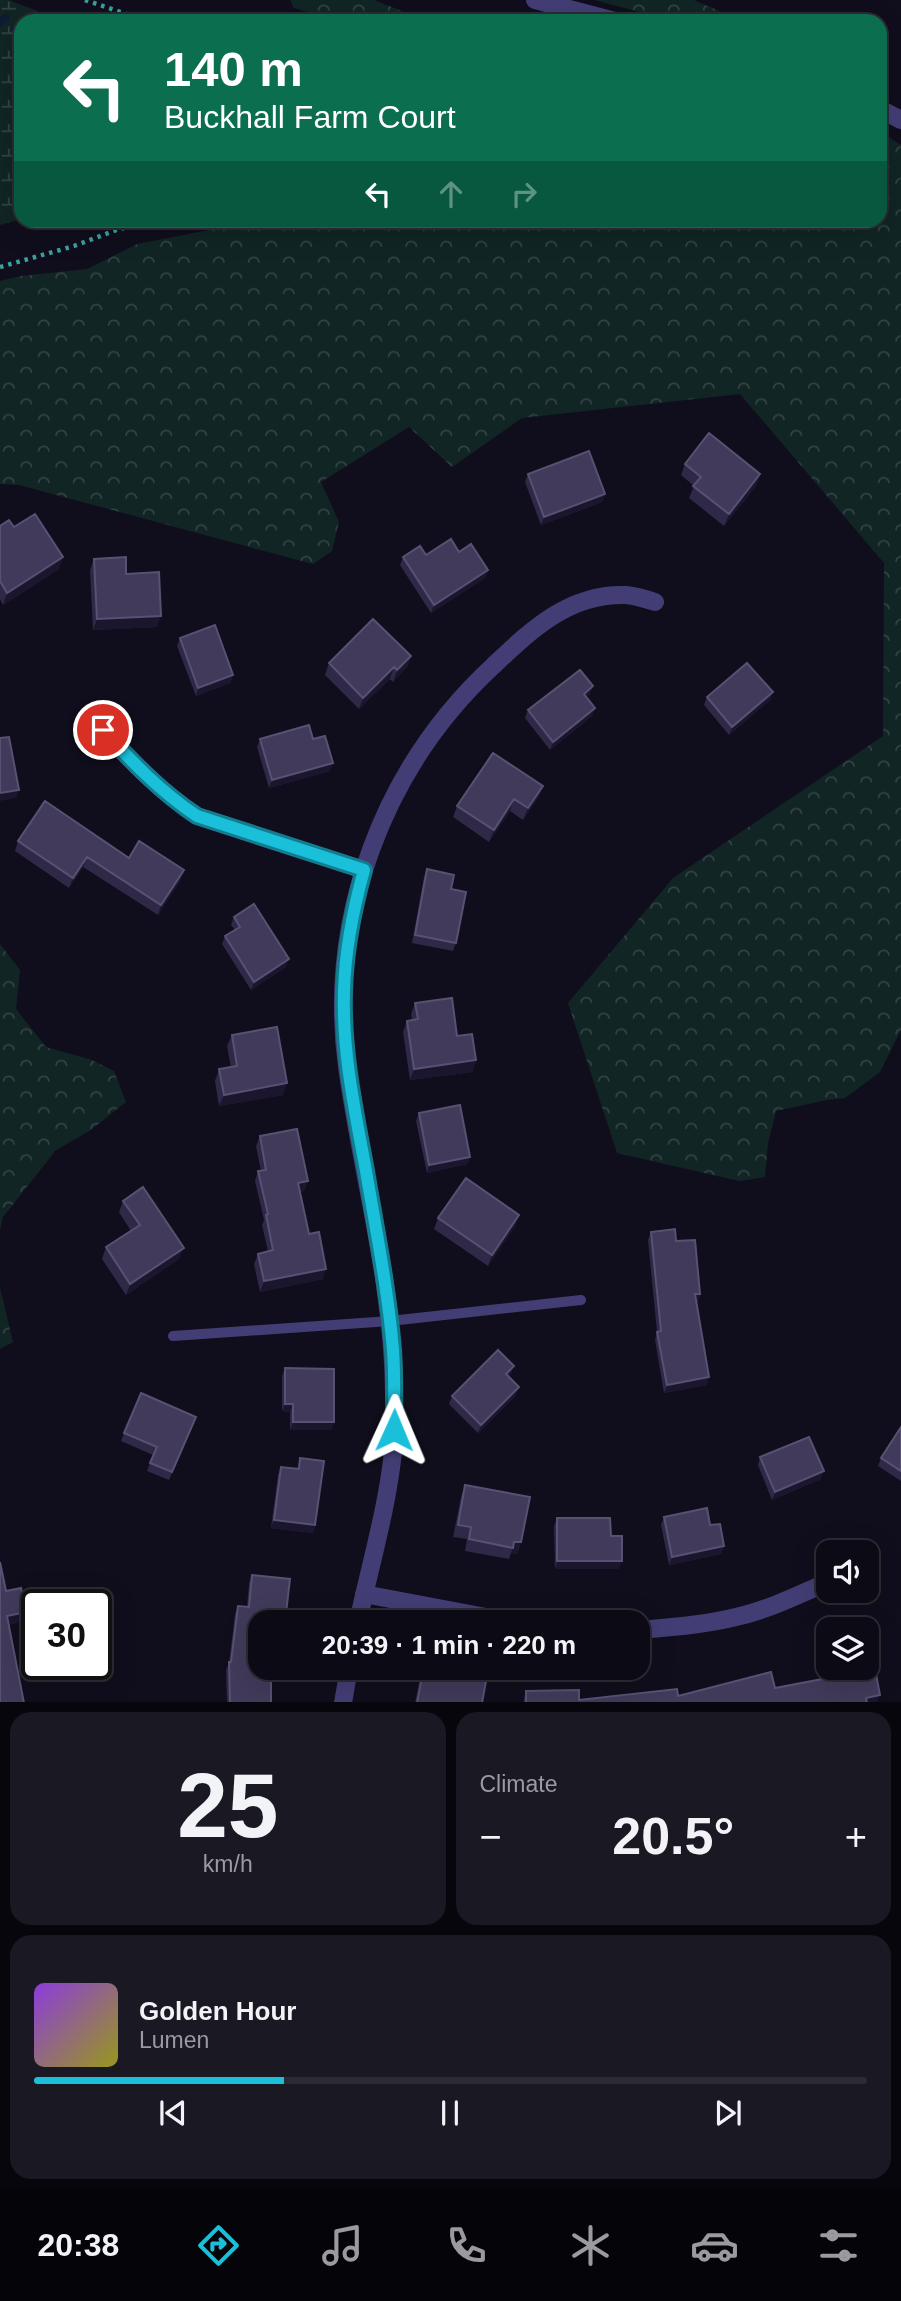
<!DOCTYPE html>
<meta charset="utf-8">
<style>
:root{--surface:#0c0a15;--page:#1a1822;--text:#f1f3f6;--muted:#9a9aa0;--line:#2c2b34;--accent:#1ac0da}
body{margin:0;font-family:Helvetica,sans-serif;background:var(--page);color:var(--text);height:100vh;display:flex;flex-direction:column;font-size:26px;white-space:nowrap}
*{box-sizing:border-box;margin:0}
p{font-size:23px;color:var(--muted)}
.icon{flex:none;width:38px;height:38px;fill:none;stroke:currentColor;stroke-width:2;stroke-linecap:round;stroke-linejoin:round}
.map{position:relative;height:1702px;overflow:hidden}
.drawer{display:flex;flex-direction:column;gap:10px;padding:10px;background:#07060c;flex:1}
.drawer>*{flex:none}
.top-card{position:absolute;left:14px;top:14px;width:873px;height:214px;border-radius:21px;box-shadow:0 7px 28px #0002,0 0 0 2px var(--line);background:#0b6e4f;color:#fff;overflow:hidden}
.controls{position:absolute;left:816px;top:1540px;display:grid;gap:14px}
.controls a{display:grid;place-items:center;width:63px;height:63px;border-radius:14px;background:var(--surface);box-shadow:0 7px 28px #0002,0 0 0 2px var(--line);font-size:35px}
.speed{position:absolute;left:21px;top:1589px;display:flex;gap:14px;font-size:35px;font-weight:700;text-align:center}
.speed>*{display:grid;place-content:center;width:91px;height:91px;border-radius:50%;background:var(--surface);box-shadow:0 7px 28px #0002,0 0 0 2px var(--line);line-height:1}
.speed .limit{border:4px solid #111;border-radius:10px;background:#fff;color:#111}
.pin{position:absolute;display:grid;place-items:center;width:60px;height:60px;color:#fff;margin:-30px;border:4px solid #fff;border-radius:50%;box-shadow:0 2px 7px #0007}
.me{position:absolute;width:77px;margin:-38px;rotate:1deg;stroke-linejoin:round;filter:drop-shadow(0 0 5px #0008)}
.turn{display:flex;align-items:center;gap:24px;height:147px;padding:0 35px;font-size:32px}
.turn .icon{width:91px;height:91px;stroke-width:2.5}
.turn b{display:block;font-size:49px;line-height:60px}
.lanes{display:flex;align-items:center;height:66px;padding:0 35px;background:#0003;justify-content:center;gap:35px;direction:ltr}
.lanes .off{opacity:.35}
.big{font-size:52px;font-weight:700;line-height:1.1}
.drawer .tile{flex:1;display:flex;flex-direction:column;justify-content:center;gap:10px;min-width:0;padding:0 24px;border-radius:21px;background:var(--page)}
.drawer .dial{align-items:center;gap:0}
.dial b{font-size:91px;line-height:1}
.song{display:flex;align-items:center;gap:21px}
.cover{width:84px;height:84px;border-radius:10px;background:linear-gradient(135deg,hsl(270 70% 55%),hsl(60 70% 35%))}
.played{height:7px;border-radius:4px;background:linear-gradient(90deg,var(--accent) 30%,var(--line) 30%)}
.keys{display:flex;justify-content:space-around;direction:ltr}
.heat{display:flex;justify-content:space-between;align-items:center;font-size:38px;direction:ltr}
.drawer .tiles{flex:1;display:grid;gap:10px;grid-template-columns:1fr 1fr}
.tile:last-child{grid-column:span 2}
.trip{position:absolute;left:248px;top:1610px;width:402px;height:70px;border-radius:21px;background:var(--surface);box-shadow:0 7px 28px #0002,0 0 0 2px var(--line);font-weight:700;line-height:70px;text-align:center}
.tabs{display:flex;height:112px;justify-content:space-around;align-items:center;background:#050408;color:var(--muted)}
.tabs .icon{width:49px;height:49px}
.tabs .current{color:var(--accent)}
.tabs b{font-size:32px;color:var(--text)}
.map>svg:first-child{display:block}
</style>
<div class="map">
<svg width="901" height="1703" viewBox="0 0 901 1703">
<defs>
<pattern id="forest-crowns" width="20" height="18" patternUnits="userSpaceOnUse" patternTransform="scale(1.75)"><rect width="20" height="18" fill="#112525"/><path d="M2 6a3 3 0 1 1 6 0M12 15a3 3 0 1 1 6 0" fill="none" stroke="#334345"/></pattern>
<pattern id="wetland-marsh" width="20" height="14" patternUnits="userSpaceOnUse" patternTransform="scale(1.75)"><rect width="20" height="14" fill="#112525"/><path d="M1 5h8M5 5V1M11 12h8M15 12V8" fill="none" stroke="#334345"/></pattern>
</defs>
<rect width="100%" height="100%" fill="#100e1c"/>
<path fill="url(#forest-crowns)" d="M290,0H374L427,21H340L294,8Z
M595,0H694L724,13L752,21H673Z
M880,134L885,135L901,145V1030L880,1072L845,1098L827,1100L776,1111L768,1143L765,1177L739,1181L617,1153L568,1003L673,878L883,736L884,563L740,394L522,418L452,467L409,427L321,482L339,522L332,551L313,564L19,485L0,484V281L21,276L87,269L137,244L256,221L880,220Z
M0,944L20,970L16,1009L46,1047L92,1060L114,1071L126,1102L91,1130L56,1150L3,1217L0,1230Z
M0,1288L13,1342L0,1349Z"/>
<path fill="url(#wetland-marsh)" d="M0,0H9L63,21H21V219L0,225Z"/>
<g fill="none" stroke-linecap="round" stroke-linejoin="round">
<path stroke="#0e1b34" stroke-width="8" d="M0,22L5,18"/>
<path stroke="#3aa19e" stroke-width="4.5" stroke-dasharray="3.5 5" stroke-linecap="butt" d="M85,0L147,21
M0,267L74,246L119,229L139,225L186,224L204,220"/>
<path stroke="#423e75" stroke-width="10" d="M173,1336L390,1321L581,1300"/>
<path stroke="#423e75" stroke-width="18" d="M535,0L615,21
M880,109L901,120
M103,730C132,762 161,792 197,816L364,870
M364,1594L512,1622
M358,1622C370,1566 387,1509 393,1452C396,1433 394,1412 394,1392C393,1282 362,1175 347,1067C327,918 383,768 493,666C531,630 569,593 626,595C635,596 646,599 655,602
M639,1630C671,1627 704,1625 736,1617C768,1610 798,1595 828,1582
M343,1703L349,1668"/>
</g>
<path fill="#2f2847" d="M685,464L760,474L756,486L724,526L689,498L694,486L681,475Z
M528,474L605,494L602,502L541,525L525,482Z
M0,526L14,527L59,569L3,605L0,599Z
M426,555L488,570L485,578L431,613L400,565L403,557Z
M94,559L126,574L157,627L93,630L90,570Z
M180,638L233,675L230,683L196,696L177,646Z
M411,656L407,667L393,682L390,679L359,709L325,675L329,663Z
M773,692L770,700L729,735L704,705L707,697Z
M590,694L586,697L595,708L592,716L550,750L525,718L528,710Z
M260,739H313L330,771L269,788L257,747Z
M543,786L538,798L523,820L510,811L489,842L453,817L457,806Z
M18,841L129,858L180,881L158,915L83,867L69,888L15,851Z
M427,869L451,889L456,943L453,951L412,943L424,877Z
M234,917L286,967L251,990L222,944L225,936L235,930L231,925Z
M415,1003L457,1036L476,1060L472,1072L410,1080L403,1032L407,1021L412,1020L411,1014Z
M232,1035L283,1095L219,1106L215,1081L219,1069L231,1067L227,1046Z
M419,1113L470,1157L467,1164L427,1173L416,1121Z
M260,1136L308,1181L304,1191L300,1192L309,1234L323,1279L260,1292L254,1264L258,1254L268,1251L262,1225L264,1220L255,1181L258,1171H261L256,1146Z
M123,1201L179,1259L126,1295L102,1259L106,1247L131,1231L119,1212Z
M519,1215L515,1226L488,1266L434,1229L438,1218Z
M651,1232L676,1241L700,1294L698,1302H696L707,1385L664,1393L655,1340L657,1332L648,1240Z
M285,1368L334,1422L331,1430H290V1412L282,1411V1376Z
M511,1374L509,1376L516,1395L478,1433L449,1404L452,1396Z
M193,1425L169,1480L147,1471L153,1455L121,1441L124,1433Z
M901,1427V1481L878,1466L881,1458Z
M760,1457L821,1479L772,1500L758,1465Z
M300,1458L315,1525L313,1533L271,1528L278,1475L281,1467L297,1469Z
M465,1485L521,1542L517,1554L511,1553L509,1559L465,1551L467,1539L453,1537L461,1497Z
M664,1517L710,1525L724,1546L721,1554L669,1565L661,1525Z
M557,1518L611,1536L619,1569H555L554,1526Z
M252,1575L261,1622L271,1703H227L226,1670L229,1663L235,1614L238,1606L247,1607L249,1583Z
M440,1668L482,1703H415L419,1683L423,1672L438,1674Z
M775,1688L877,1703H523L526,1691L579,1700L678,1696Z"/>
<path fill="#1b162e" d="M760,474L756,486L724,526L729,514Z
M605,494L602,502L541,525L544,517Z
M63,557L59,569L3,605L7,593Z
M488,570L485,578L431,613L434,605Z
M161,616L157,627L93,630L97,619Z
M411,656L407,667L393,682L397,670Z
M394,667L390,679L359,709L363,698Z
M233,675L230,683L196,696L198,688Z
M593,686L590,694L581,702L584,694Z
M773,692L770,700L729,735L732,727Z
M595,708L592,716L550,750L553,742Z
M333,763L330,771L269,788L272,780Z
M543,786L538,798L523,820L528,808Z
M19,790L16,798L0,801V793Z
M514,799L510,811L489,842L494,830Z
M87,857L83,867L69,888L73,878Z
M184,870L180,881L158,915L161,905Z
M289,959L286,967L251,990L254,982Z
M476,1060L472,1072L410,1080L414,1069Z
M287,1083L283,1095L219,1106L224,1095Z
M470,1157L467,1164L427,1173L429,1165Z
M308,1181L304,1191L294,1193L298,1183Z
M519,1215L515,1226L488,1266L492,1255Z
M184,1248L179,1259L126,1295L130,1284Z
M326,1269L323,1279L260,1292L264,1281Z
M695,1294H700L698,1302H692Z
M514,1366L511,1374L503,1381L506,1374Z
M709,1377L707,1385L664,1393L667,1385Z
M519,1387L516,1395L478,1433L481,1425Z
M285,1404H293L290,1412L282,1411Z
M293,1422H334L331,1430H290Z
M824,1471L821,1479L772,1500L775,1492Z
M274,1520L315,1525L313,1533L271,1528Z
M514,1542H521L517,1554L511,1553Z
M724,1546L721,1554L669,1565L672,1557Z
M557,1561H622L619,1569H555Z
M26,1612L23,1622L4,1626L7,1616Z
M880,1695L877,1703H865L866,1698Z"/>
<path fill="#413a5a" stroke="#585173" stroke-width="2" d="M709,433L760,474L729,514L693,486L701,477L685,464Z
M589,451L605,494L544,517L528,474Z
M35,514L63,557L7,593L0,581V526L9,520L14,527Z
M451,539L459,552L471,544L488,570L434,605L403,557L420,546L426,555Z
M126,557V574L159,572L161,616L97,619L94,559Z
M373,619L411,656L397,670L394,667L363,698L329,663Z
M215,625L233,675L198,688L180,638Z
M747,663L773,692L732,727L707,697Z
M580,670L593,686L584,694L595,708L553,742L528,710Z
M309,725L313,739L325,736L333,763L272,780L260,739Z
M9,737L19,790L0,793V738Z
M493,753L543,786L528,808L514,799L494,830L457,806Z
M45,801L129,858L139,841L184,870L161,905L87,857L73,878L18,841Z
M427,869L454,875L451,889L466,892L456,943L415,935Z
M254,904L289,959L254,982L225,936L240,927L234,917Z
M452,998L457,1036L472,1034L476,1060L414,1069L407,1021L418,1019L415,1003Z
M277,1027L287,1083L224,1095L219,1069L237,1066L232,1035Z
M460,1105L470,1157L429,1165L419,1113Z
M297,1129L308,1181L298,1183L309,1234L319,1232L326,1269L264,1281L258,1254L273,1250L266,1215L268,1214L258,1171L266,1170L260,1136Z
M466,1178L519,1215L492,1255L438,1218Z
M143,1187L184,1248L130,1284L106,1247L140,1225L123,1201Z
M675,1229L676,1241L695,1240L700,1294H695L709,1377L667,1385L657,1332L661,1331L651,1232Z
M498,1350L514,1366L506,1374L519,1387L481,1425L452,1396Z
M285,1368L334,1369V1422H293V1404H285Z
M141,1393L196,1417L172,1472L150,1463L157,1447L124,1433Z
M901,1427V1471L881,1458Z
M809,1437L824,1471L775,1492L760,1457Z
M300,1458L324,1461L315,1525L274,1520L281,1467L299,1469Z
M465,1485L530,1497L521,1542H514L513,1548L469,1539L471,1527L458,1525Z
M707,1508L710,1525L720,1524L724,1546L672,1557L664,1517Z
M557,1518H610L611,1536H622V1561H557Z
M0,1562L6,1591L21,1588L26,1612L7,1616L24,1703H0Z
M252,1575L290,1579L285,1622H261V1668H271V1703H230L229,1662H231L238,1606L249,1607Z
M440,1668H447L487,1676L482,1703H417L423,1672L439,1675Z
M875,1669L880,1695L866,1698L867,1703H526V1691L579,1690V1700L677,1689L678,1696L771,1672L775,1688Z"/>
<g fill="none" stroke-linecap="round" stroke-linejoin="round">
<defs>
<path id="route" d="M103,730C132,762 161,792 197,816L364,870C353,910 345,950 344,991C342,1052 355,1111 366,1171C376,1230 388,1290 393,1350C395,1377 394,1404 394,1430"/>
</defs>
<use href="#route" stroke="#117d8e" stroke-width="18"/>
<use href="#route" stroke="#1ac0da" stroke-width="12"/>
</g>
</svg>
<div class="controls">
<a><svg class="icon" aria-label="sound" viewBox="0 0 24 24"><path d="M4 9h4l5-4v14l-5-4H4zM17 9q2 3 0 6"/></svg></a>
<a><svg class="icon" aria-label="layers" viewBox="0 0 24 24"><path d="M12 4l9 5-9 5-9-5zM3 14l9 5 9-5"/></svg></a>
</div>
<div class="speed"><div class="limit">30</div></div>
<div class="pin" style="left:103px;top:730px;background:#d93025"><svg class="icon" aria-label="arrive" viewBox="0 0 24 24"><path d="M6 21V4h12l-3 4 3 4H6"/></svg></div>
<svg class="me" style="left:394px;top:1430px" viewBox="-20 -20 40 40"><path d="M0-17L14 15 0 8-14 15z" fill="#1ac0da" stroke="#fff" stroke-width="4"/></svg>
<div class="trip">20:39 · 1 min · 220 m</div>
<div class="top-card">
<div class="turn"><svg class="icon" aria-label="left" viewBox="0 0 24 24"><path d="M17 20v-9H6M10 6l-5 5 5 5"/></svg><div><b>140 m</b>Buckhall Farm Court</div></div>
<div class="lanes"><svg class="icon" aria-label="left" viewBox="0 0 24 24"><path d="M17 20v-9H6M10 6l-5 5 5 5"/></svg><svg class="icon off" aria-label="ahead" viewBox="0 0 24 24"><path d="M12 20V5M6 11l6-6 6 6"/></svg><svg class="icon off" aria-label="right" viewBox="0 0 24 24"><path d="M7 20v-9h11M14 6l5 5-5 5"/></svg></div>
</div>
</div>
<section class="drawer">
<div class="tiles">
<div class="tile dial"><b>25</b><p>km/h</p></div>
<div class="tile"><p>Climate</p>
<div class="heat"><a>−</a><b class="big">20.5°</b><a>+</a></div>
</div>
<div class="tile">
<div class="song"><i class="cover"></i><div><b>Golden Hour</b><p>Lumen</p></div></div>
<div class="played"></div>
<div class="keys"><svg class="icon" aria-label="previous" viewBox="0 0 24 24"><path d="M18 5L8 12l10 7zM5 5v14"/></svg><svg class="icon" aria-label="pause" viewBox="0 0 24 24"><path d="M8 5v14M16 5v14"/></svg><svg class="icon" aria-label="next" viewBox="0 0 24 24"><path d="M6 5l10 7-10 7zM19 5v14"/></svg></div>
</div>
</div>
</section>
<nav class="tabs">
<b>20:38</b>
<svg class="icon current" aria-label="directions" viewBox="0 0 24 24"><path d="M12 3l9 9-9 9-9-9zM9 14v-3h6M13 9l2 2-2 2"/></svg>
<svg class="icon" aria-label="music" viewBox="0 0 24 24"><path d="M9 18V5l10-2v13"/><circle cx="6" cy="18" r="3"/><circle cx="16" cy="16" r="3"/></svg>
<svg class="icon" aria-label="phone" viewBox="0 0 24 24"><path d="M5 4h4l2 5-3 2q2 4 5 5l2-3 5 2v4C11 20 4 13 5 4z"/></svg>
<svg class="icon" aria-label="climate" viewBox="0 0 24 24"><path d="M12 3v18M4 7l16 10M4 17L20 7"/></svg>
<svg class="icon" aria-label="car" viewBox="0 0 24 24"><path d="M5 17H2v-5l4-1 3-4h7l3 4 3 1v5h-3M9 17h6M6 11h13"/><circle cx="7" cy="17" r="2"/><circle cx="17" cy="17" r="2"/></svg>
<svg class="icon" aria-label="filters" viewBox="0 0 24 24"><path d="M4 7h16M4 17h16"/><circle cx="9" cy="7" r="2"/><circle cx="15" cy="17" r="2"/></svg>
</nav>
